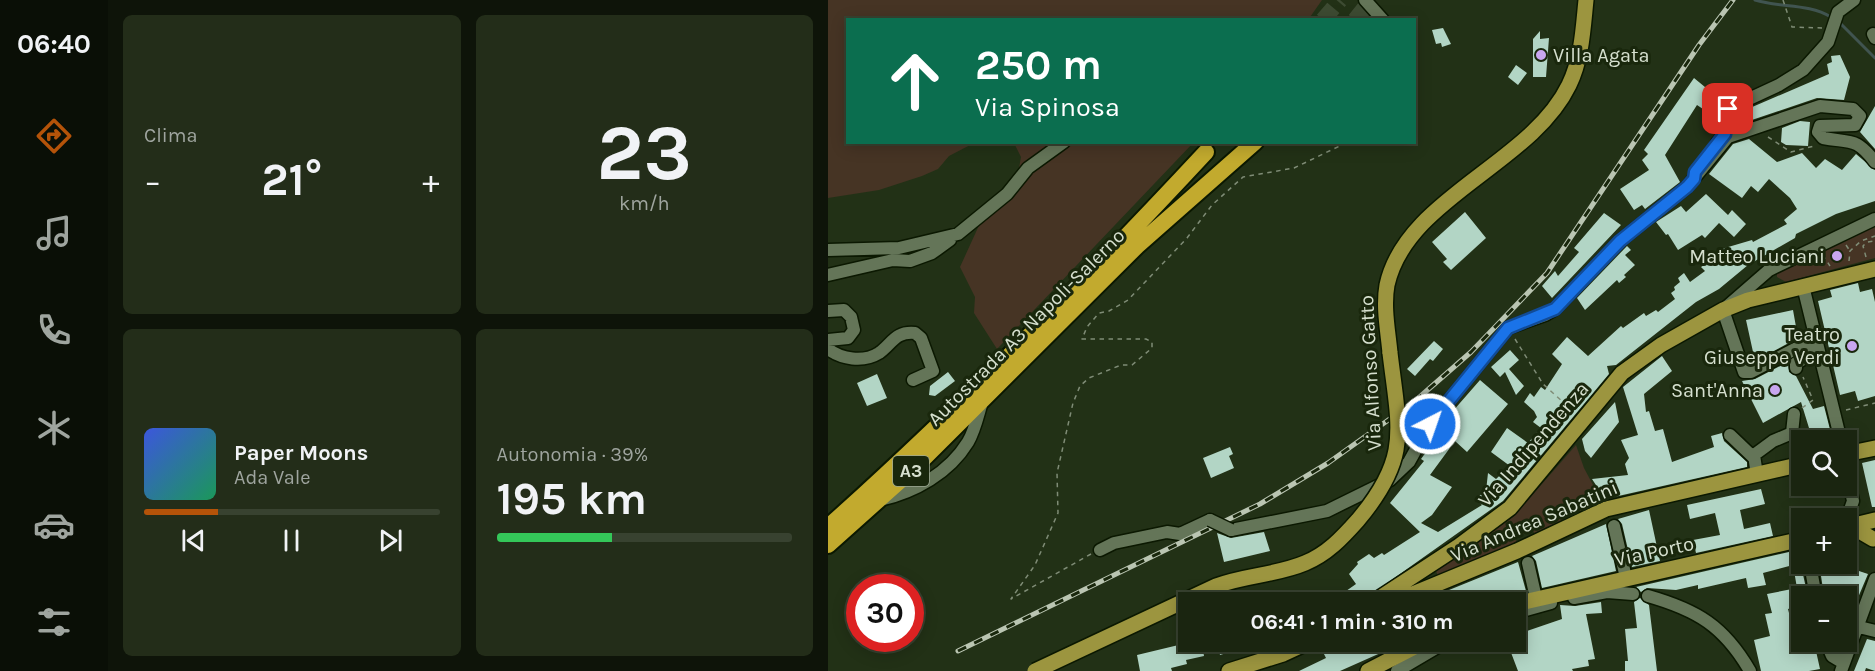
<!DOCTYPE html>
<html lang="it">
<meta charset="utf-8">
<style>
:root{--surface:#1a2510;--page:#232d19;--text:#f1f3f6;--muted:#9fa59f;--line:#384230;--accent:#b45309}
body{margin:0;font-family:Karla,sans-serif;background:var(--page);color:var(--text);height:100vh;display:flex;flex-direction:column;font-size:22px;white-space:nowrap}
*{box-sizing:border-box;margin:0}
p{font-size:20px;color:var(--muted)}
.icon{flex:none;width:33px;height:33px;fill:none;stroke:currentColor;stroke-width:2;stroke-linecap:round;stroke-linejoin:round}
.map{position:relative;flex:1;overflow:hidden}
.sheet{display:flex;flex-direction:column;gap:15px;padding:15px;background:#0e1409;width:720px}
.sheet>*{flex:none}
.hud{position:absolute;left:18px;top:18px;width:570px;height:126px;border-radius:0px;box-shadow:0 3px 15px #0003,0 0 0 2px var(--line);background:#0b6e4f;color:#fff;overflow:hidden}
.fabs{position:absolute;left:963px;top:430px;display:grid;gap:12px}
.fabs a{display:grid;place-items:center;width:66px;height:66px;border-radius:0px;background:var(--surface);box-shadow:0 3px 15px #0003,0 0 0 2px var(--line);font-size:30px}
.speed{position:absolute;left:18px;top:574px;display:flex;gap:12px;font-size:30px;font-weight:700;text-align:center}
.speed>*{display:grid;place-content:center;width:78px;height:78px;border-radius:50%;background:var(--surface);box-shadow:0 3px 15px #0003,0 0 0 2px var(--line);line-height:1}
.speed .limit{border:9px solid #d22;background:#fff;color:#111}
.pin{position:absolute;display:grid;place-items:center;width:51px;height:51px;color:#fff;margin:-26px;border-radius:12px;box-shadow:0 3px 9px #0006}
.me{position:absolute;width:66px;margin:-33px;rotate:41deg;stroke-linejoin:round;filter:drop-shadow(0 0 4px #0008)}
.turn{display:flex;align-items:center;gap:21px;height:126px;padding:0 30px;font-size:27px}
.turn .icon{width:78px;height:78px;stroke-width:2.5}
.turn b{display:block;font-size:42px;line-height:51px}
.big{font-size:45px;font-weight:700;line-height:1.1}
.sheet .card{flex:1;display:flex;flex-direction:column;justify-content:center;gap:9px;min-width:0;padding:0 21px;border-radius:9px;background:var(--page)}
.sheet .dial{align-items:center;gap:0}
.dial b{font-size:78px;line-height:1}
.song{display:flex;align-items:center;gap:18px}
.cover{width:72px;height:72px;border-radius:9px;background:linear-gradient(135deg,hsl(230 70% 55%),hsl(150 70% 35%))}
.played{height:6px;border-radius:3px;background:linear-gradient(90deg,var(--accent) 25%,var(--line) 25%)}
.keys{display:flex;justify-content:space-around;direction:ltr}
.heat{display:flex;justify-content:space-between;align-items:center;font-size:33px;direction:ltr}
.charge{height:9px;border-radius:4px;background:linear-gradient(90deg,#34c759 39%,var(--line) 0)}
.sheet .tiles{flex:1;display:grid;gap:15px;grid-template-columns:repeat(2,1fr)}
.trip{position:absolute;left:350px;top:592px;width:348px;height:60px;border-radius:0px;background:var(--surface);box-shadow:0 3px 15px #0003,0 0 0 2px var(--line);font-weight:700;line-height:60px;text-align:center}
main{display:flex;flex:1;min-height:0}
.menu{display:flex;flex-direction:column;width:108px;justify-content:space-around;align-items:center;background:#0a0f06;color:var(--muted)}
.menu .icon{width:42px;height:42px}
.menu .active{color:var(--accent)}
.menu b{font-size:27px;color:var(--text)}
.map>svg:first-child{display:block}
</style>
<main>
<nav class="menu">
<b>06:40</b>
<svg class="icon active" aria-label="directions" viewBox="0 0 24 24"><path d="M12 3l9 9-9 9-9-9zM9 14v-3h6M13 9l2 2-2 2"/></svg>
<svg class="icon" aria-label="music" viewBox="0 0 24 24"><path d="M9 18V5l10-2v13"/><circle cx="6" cy="18" r="3"/><circle cx="16" cy="16" r="3"/></svg>
<svg class="icon" aria-label="phone" viewBox="0 0 24 24"><path d="M5 4h4l2 5-3 2q2 4 5 5l2-3 5 2v4C11 20 4 13 5 4z"/></svg>
<svg class="icon" aria-label="climate" viewBox="0 0 24 24"><path d="M12 3v18M4 7l16 10M4 17L20 7"/></svg>
<svg class="icon" aria-label="car" viewBox="0 0 24 24"><path d="M5 17H2v-5l4-1 3-4h7l3 4 3 1v5h-3M9 17h6M6 11h13"/><circle cx="7" cy="17" r="2"/><circle cx="17" cy="17" r="2"/></svg>
<svg class="icon" aria-label="filters" viewBox="0 0 24 24"><path d="M4 7h16M4 17h16"/><circle cx="9" cy="7" r="2"/><circle cx="15" cy="17" r="2"/></svg>
</nav>
<section class="sheet">
<div class="tiles">
<div class="card"><p>Clima</p>
<div class="heat"><a>−</a><b class="big">21°</b><a>+</a></div>
</div>
<div class="card dial"><b>23</b><p>km/h</p></div>
<div class="card">
<div class="song"><i class="cover"></i><div><b>Paper Moons</b><p>Ada Vale</p></div></div>
<div class="played"></div>
<div class="keys"><svg class="icon" aria-label="previous" viewBox="0 0 24 24"><path d="M18 5L8 12l10 7zM5 5v14"/></svg><svg class="icon" aria-label="pause" viewBox="0 0 24 24"><path d="M8 5v14M16 5v14"/></svg><svg class="icon" aria-label="next" viewBox="0 0 24 24"><path d="M6 5l10 7-10 7zM19 5v14"/></svg></div>
</div>
<div class="card"><p>Autonomia · 39%</p><b class="big">195 km</b><div class="charge"></div></div>
</div>
</section>
<div class="map">
<svg width="1047" height="671" viewBox="0 0 1047 671">
<rect width="100%" height="100%" fill="#223116"/>
<path fill="#463424" d="M0,0H494L480,20H20V142L146,143L121,156L110,169L94,176L51,190L0,198Z
M186,143H365L169,349L146,313L147,297L132,267L153,221L190,174L193,157Z
M1047,223V258L958,282L949,277V272Z
M748,445L756,468L773,500L707,534L704,529L687,538L689,542L610,576L608,571L685,517Z"/>
<g fill="none" stroke-linecap="round" stroke-linejoin="round">
<path stroke="#405450" stroke-width="3" d="M927,0C953,8 980,3 1003,17
M1011,22L1047,58"/>
</g>
<path fill="#b2d5c5" d="M615,28L623,44L614,47L613,43L608,44L604,30Z
M712,31V39L721,38L718,77H705V39Z
M1012,55L1022,77L1016,100L989,98L903,127L901,117L1001,74L999,64L1004,62L1003,56Z
M688,65L699,73L690,85L680,77Z
M866,78L894,101L884,115L869,105L837,155L852,182L817,209L814,205L806,210L792,189L821,170L814,160L820,154L816,150Z
M1047,106V149L1032,132Z
M972,121L982,122L980,146L958,145L953,142L954,128Z
M921,139L949,162L974,153L988,168L997,159L1014,170L1028,154L1047,170V201L1008,214L968,234L967,238L920,265L891,289L868,302L788,365L779,366L781,374L675,501L531,603H501L528,584L521,574L530,564L529,562L541,554L546,558L554,553L556,555L592,532L562,503L596,461L593,459L614,430L611,427L652,380L680,404L639,452L627,441L602,475L624,487L604,515L593,523L610,532L654,505L647,499L658,491L660,473L668,479L682,466L663,452L679,428L700,443L713,428L705,422L709,417L706,411L696,402L702,393L706,397L713,387L717,390L734,364L724,354L739,337L760,356L793,326L795,328L816,313L818,316L828,310L830,312L847,299L843,293L847,290L846,287L852,282L850,278L856,273L862,282L877,271L873,267L893,254L890,250L924,240L925,242L959,224L956,220L969,209L962,198L941,179L930,192L923,186L914,198L881,174L905,144Z
M878,194L900,215L904,210L918,224L906,237L891,223L877,238L874,235L850,250L840,234L838,235L828,222L853,206L858,212Z
M637,212L658,238L623,270L615,262L619,259L604,242Z
M776,213L793,225L724,298L714,286L727,271L730,276L751,252L746,248Z
M799,246L803,250L797,255L807,265L796,275L798,277L791,283L789,280L757,310L749,298Z
M1030,283L1032,292L1044,289L1047,302V396L1030,401L1027,391L1012,395L990,301L1004,297L1002,290Z
M965,310L970,338L927,361L918,320Z
M606,341L615,349L605,361L602,359L587,376L579,369Z
M682,350L691,360L681,369L696,386L688,395L677,372L672,377L663,367Z
M834,356L844,371L816,394L818,412L821,411L827,431L835,429L844,462L886,447L883,436L894,433L896,441L919,462V467L777,499L764,479L800,475L797,464L801,458L793,440L810,435L795,387Z
M960,362L961,372L968,376L985,409L996,406L1005,441H985L973,402L935,423L914,381L927,379Z
M120,372L127,381L107,396L101,395L102,386Z
M49,374L59,398L39,406L29,383Z
M787,402L791,422L763,458L757,451L754,439Z
M402,447L405,454L401,456L406,468L383,478L375,458Z
M1047,460V507H1044L1034,463Z
M933,489L937,504L912,510L916,529L942,523L945,536L868,553L865,540L892,535L887,513L862,519L859,505Z
M821,510L832,561L804,567L794,524L790,519Z
M778,524L788,571L714,588L708,561L704,556Z
M436,532L442,551L396,562L389,533L403,538Z
M974,549V570L980,597H974V605L960,609L965,629L974,627V642H986L992,669L981,671H933L926,640L942,636L937,614L944,613L939,594L969,588L965,565L935,573L938,585L920,588L918,578L870,589V585L848,590L819,588L813,592L808,587Z
M690,562L698,591L684,595L678,602L589,603Z
M1010,564L1040,574L1018,626V597H1010L1015,586L995,589L993,576L1003,574Z
M812,598L821,605L829,671H797V661H800L797,629L809,628L806,602Z
M773,602L774,613L758,614L767,659L760,660L761,666L744,669L745,671H690L679,642H687V635L734,619L732,605L747,606Z
M1039,639L1047,641V671L1038,668L1037,671H1026Z
M363,642H428V644L392,655L390,647L375,650L376,656L358,660L359,664L343,668L344,671H312L309,655Z
M507,642L510,648L525,645L524,642H553L557,651L512,671H471L498,658L493,648Z"/>
<g fill="none" stroke-linecap="round" stroke-linejoin="round">
<path stroke="#3d4b32" stroke-width="16" stroke-dasharray="16 8" stroke-linecap="butt" d="M495,20L512,0
M527,20L543,0"/>
<defs>
<path id="minor" d="M537,0L555,20
M1045,34L1047,38
M889,143L897,134L892,118L895,111L951,85L975,70L1000,42L1010,12L1026,0
M0,250L71,248L130,234L179,194L200,168L236,142
M0,275L65,260L82,261L104,253L122,240
M975,286L1013,441
M0,311L16,310L23,317L26,330L20,338L0,340
M988,338L923,372H916L895,310L941,270L1047,219
M0,349C13,359 35,363 51,353C64,344 67,331 87,333L93,338L105,371L85,380
M968,368V363L985,354L983,350L974,354
M902,435L925,457
M1018,468L1025,501L1018,521
M929,475L926,455L945,441L964,433L966,414
M52,500C87,492 121,473 140,442C147,430 150,415 154,402
M786,526L798,578
M403,530L499,511L562,480L581,462L602,424L680,328L717,315L727,309L792,241L859,187L900,137L992,106L1025,109L1032,116L1027,125L992,126L990,132L995,138C1023,143 1028,137 1047,162
M272,550L286,543L339,532L352,534L382,520
M700,563L708,598
M982,564L988,597
M820,596C869,610 896,626 922,671
M746,598L779,592L805,594
M687,613L723,603
M1027,626L1047,631
M998,642L1004,656L1014,662
M569,671L618,642
M1013,671L1047,579"/>
<path id="major" d="M562,353C560,331 555,307 559,285C578,198 703,164 741,85C754,58 755,29 758,0
M1018,454L1047,448
M1018,527L1047,520
M1018,531L1033,532L1045,539
M544,603L631,546L682,508L794,373L833,345L895,310L920,300L1047,269
M563,603L689,551L778,509L974,464
M687,604L974,539
M401,671L455,654L481,642
M540,671L596,642"/>
<path id="highway" d="M0,527C132,409 257,282 378,152
M0,545L84,470L309,246L427,142"/>
</defs>
<use href="#minor" stroke="#0b1801" stroke-width="15"/>
<use href="#major" stroke="#0b1801" stroke-width="18"/>
<use href="#highway" stroke="#0b1801" stroke-width="20"/>
<path stroke="#7f8c76" stroke-width="1.5" stroke-dasharray="4.5 4.5" stroke-linecap="butt" d="M955,0L964,27L994,28
M940,137L963,152L986,146
M457,142H466
M1018,245L1022,251
M995,255L1002,266
M1038,257L1035,246L1039,242L1047,241
M1021,261L1022,251L1033,241L1047,236
M687,339L715,384L745,411
M974,408L985,400L975,377
M1018,410L1047,403
M263,554L183,599L207,565L230,513L229,473L245,403L252,386L261,378L293,365H304L324,348V342L318,339H254L259,327L271,313L281,311L300,300L359,238L384,205L415,177L466,168L520,142"/>
<use href="#minor" stroke="#647558" stroke-width="12"/>
<use href="#major" stroke="#9c953f" stroke-width="15"/>
<use href="#highway" stroke="#c2aa2e" stroke-width="16"/>
<defs>
<path id="rail" d="M130,651L432,504L500,463L587,401L643,352L719,273L871,45L905,0"/>
</defs>
<use href="#rail" stroke="#bac5b2" stroke-width="5"/>
<use href="#rail" stroke="#19270c" stroke-width="3" stroke-dasharray="9" stroke-linecap="butt"/>
<defs>
<path id="minor-bridge" d="M382,520L403,530"/>
<path id="major-bridge" d="M207,671L388,586C417,575 449,575 477,563C499,554 514,538 530,520C583,457 571,429 562,353"/>
</defs>
<use href="#minor-bridge" stroke="#0b1801" stroke-width="15" stroke-linecap="butt"/>
<use href="#major-bridge" stroke="#0b1801" stroke-width="18" stroke-linecap="butt"/>
<use href="#minor-bridge" stroke="#647558" stroke-width="12"/>
<use href="#major-bridge" stroke="#9c953f" stroke-width="15"/>
</g>
<g fill="none" stroke-linecap="round" stroke-linejoin="round">
<defs>
<path id="route" d="M602,424L680,328L727,309L792,241L859,187L866,179L867,172L897,134L892,118L896,111L900,109"/>
</defs>
<use href="#route" stroke="#114b97" stroke-width="15"/>
<use href="#route" stroke="#1a73e8" stroke-width="10"/>
</g>
<g fill="#c8a6ef" stroke="#19270c" stroke-width="2">
<circle cx="713" cy="55" r="6"/>
<circle cx="1009" cy="256" r="6"/>
<circle cx="1024" cy="346" r="6"/>
<circle cx="947" cy="390" r="6"/>
</g>
<g text-anchor="middle" stroke-width="6" stroke-linejoin="round" paint-order="stroke">
<rect fill="#19270c" stroke="#9da894" stroke-width="1.5" x="65" y="456" width="36" height="30" rx="4.5"/>
<g font-size="18" font-weight="bold" fill="#d6e0cf">
<text x="83" y="477">A3</text>
</g>
<g font-size="20" fill="#d6e0cf" stroke="#19270c" text-anchor="end">
<text x="725" y="62" text-anchor="start">Villa Agata</text>
<text x="997" y="263">Matteo Luciani</text>
<text x="1012" y="341">Teatro<tspan x="1012" dy="23">Giuseppe Verdi</tspan></text>
<text x="935" y="397">Sant'Anna</text>
</g>
<g font-size="20" fill="#d6e0cf" stroke="#19270c">
<text transform="translate(198 327) rotate(-45)" y="7">Autostrada A3 Napoli-Salerno</text>
<text transform="translate(542 373) rotate(-93)" y="7">Via Alfonso Gatto</text>
<text transform="translate(705 444) rotate(-49)" y="7">Via Indipendenza</text>
<text transform="translate(706 521) rotate(-23)" y="7">Via Andrea Sabatini</text>
<text transform="translate(826 551) rotate(-12)" y="7">Via Porto</text>
</g>
</g>
</svg>
<div class="fabs">
<a><svg class="icon" aria-label="search" viewBox="0 0 24 24"><circle cx="10" cy="10" r="6"/><path d="M15 15l6 6"/></svg></a>
<a>+</a>
<a>−</a>
</div>
<div class="speed"><div class="limit">30</div></div>
<div class="pin" style="left:900px;top:109px;background:#d93025"><svg class="icon" aria-label="arrive" viewBox="0 0 24 24"><path d="M6 21V4h12l-3 4 3 4H6"/></svg></div>
<svg class="me" style="left:602px;top:424px" viewBox="-20 -20 40 40"><circle r="17" fill="#1a73e8" stroke="#fff" stroke-width="3"/><path d="M0-11L8 9 0 5-8 9z" fill="#fff"/></svg>
<div class="trip">06:41 · 1 min · 310 m</div>
<div class="hud">
<div class="turn"><svg class="icon" aria-label="ahead" viewBox="0 0 24 24"><path d="M12 20V5M6 11l6-6 6 6"/></svg><div><b>250 m</b>Via Spinosa</div></div>
</div>
</div>
</main>
